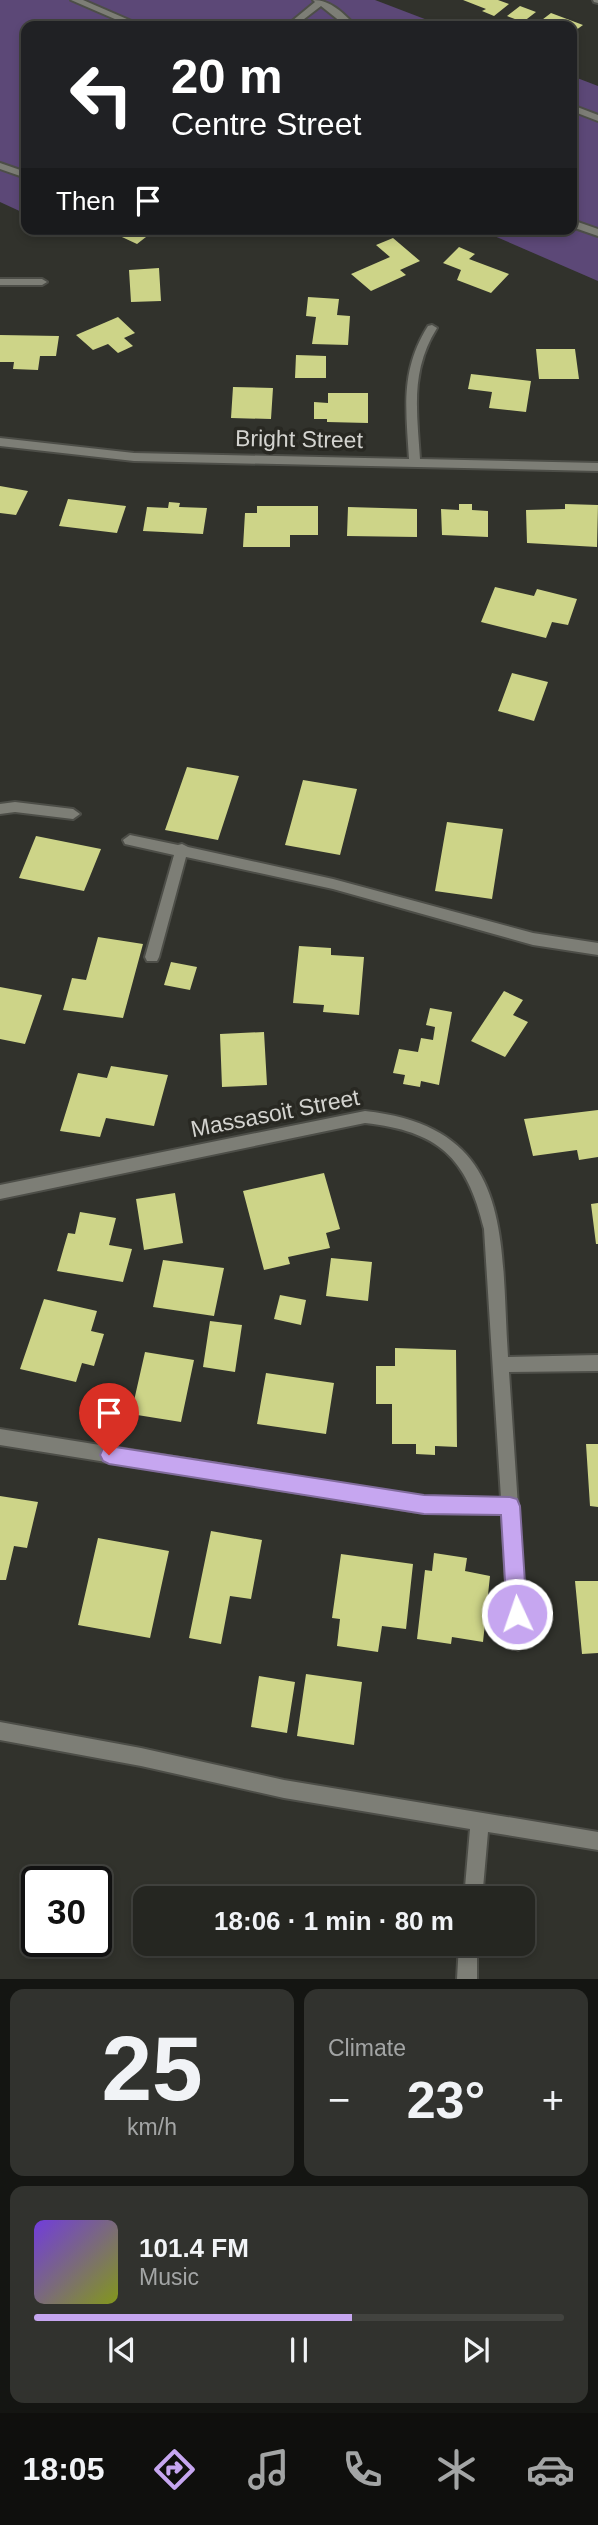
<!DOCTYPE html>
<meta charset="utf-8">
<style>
:root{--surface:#252621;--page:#31322e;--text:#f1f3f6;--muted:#a3a5a5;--line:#42433f;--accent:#c6a6f0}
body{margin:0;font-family:Helvetica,sans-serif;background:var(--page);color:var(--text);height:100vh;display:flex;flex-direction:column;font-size:26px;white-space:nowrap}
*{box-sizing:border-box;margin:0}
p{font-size:23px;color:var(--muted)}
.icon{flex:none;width:38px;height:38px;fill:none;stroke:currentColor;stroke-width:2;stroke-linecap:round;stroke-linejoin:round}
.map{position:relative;height:1979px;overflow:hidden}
.panel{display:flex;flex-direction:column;gap:10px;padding:10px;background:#141512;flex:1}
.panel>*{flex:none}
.banner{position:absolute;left:21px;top:21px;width:556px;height:214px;border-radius:14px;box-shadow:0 4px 10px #0003,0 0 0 2px var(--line);background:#202124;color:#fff;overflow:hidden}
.speed{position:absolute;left:21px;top:1866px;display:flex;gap:14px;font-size:35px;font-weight:700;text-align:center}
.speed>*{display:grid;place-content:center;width:91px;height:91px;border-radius:50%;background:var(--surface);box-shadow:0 4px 10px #0003,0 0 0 2px var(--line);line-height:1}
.speed .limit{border:4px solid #111;border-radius:10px;background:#fff;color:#111}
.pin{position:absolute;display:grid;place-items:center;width:60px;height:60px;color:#fff;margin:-72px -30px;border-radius:50% 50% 50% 0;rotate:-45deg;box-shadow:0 0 7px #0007}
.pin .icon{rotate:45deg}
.me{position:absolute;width:77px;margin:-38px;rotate:357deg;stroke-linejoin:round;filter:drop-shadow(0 0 5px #0008)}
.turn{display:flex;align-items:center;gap:24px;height:147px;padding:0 35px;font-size:32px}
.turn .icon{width:91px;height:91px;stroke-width:2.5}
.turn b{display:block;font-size:49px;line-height:60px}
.then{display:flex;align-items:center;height:66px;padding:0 35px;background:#0003;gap:14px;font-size:26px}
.big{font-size:52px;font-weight:700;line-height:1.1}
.panel .widget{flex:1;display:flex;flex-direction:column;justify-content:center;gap:10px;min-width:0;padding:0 24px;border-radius:14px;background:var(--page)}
.panel .dial{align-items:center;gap:0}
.dial b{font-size:91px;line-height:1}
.song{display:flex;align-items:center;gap:21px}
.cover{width:84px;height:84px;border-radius:10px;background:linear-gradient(135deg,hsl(260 70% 55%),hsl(70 70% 35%))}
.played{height:7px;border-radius:4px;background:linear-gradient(90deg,var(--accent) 60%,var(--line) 60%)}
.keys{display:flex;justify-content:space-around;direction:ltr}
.heat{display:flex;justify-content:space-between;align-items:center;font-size:38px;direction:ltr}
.panel .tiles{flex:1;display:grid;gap:10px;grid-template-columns:1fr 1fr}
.widget:last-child{grid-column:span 2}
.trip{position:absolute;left:133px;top:1886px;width:402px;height:70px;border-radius:14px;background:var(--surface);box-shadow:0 4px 10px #0003,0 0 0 2px var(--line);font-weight:700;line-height:70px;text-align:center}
.menu{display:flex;height:112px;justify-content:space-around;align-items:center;background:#0f0f0d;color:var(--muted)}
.menu .icon{width:49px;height:49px}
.menu .on{color:var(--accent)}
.menu b{font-size:32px;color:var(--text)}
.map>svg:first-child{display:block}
</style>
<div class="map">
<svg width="598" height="1979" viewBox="0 0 598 1979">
<rect width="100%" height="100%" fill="#31322c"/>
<path fill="#5c4877" d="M0,0H375L443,26H26V214L0,202Z
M572,76L598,86V281L478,229H572Z"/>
<path fill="#cdd488" d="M463,0H498L509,4L494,16L482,11L486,9Z
M520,6L536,12L523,22L507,16Z
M551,13L583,25L572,33V26H534Z
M112,229H176L167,236L155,230L137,244L109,231Z
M393,238L420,261L400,270L406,275L371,291L351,274L390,257L376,245Z
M459,247L475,254L469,259L509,274L491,293L457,280L461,270L443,263Z
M159,268L161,301L131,302L129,270Z
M308,297L339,299L337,315L350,316L348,345L312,344L316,317L306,316Z
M118,317L135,333L124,338L133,346L118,353L108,344L93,350L76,335Z
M0,335L59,336L56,356H40L38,370L13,369L14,362H0Z
M536,349H575L579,379H539Z
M296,355L326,356V378H295Z
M471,374L531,381L526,412L489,408L492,392L468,389Z
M233,387L273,388L271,419L231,418Z
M328,393H368V423L327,422V419H314V402L328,403Z
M0,486L28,491L16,515L0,513Z
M68,499L126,506L117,533L59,526Z
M169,502L180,503L179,507L207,508L203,534L143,531L147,507L168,508Z
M459,504H472V510L488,511V537L442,535L441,509L459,510Z
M565,504L598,505L597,547L527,543L526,510L565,509Z
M257,506H318V535H290V547H243L245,513H257Z
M348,507L417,509V537L347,536Z
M495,587L534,596L537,589L577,599L568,625L552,622L546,638L481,622Z
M512,673L548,682L534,721L498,711Z
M187,767L239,776L218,840L165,830Z
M303,780L357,789L340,855L285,845Z
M447,822L503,829L492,899L435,891Z
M36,836L101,849L84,891L19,878Z
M98,937L143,944L123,1018L63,1010L72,978L86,980Z
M299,946L331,948V955L364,957L359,1015L323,1012L324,1005L293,1003Z
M171,962L197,967L190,990L164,985Z
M0,987L42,995L25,1044L0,1039Z
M504,991L523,1000L513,1015L528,1022L505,1057L471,1041Z
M430,1008L452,1012L439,1085L421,1081L420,1087L403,1084L405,1075L393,1073L399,1049L418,1052L421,1038L433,1040L435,1027L426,1025Z
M264,1032L267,1085L222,1087L220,1034Z
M111,1066L168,1075L154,1126L106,1118L100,1137L60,1131L78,1073L107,1078Z
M598,1110V1157L579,1160L577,1150L533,1156L524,1119Z
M324,1173L340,1229L326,1233L330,1248L288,1257L290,1264L264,1270L243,1191Z
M175,1193L183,1243L144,1250L136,1199Z
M598,1203V1244H596L591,1204Z
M80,1212L116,1218L109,1245L132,1249L123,1282L57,1271L68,1233L75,1234Z
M331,1258L372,1262L368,1301L326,1296Z
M163,1260L224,1268L214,1316L153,1307Z
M280,1295L306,1300L301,1325L274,1319Z
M44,1299L97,1311L91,1331L104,1334L94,1366L82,1363L76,1382L20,1369Z
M210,1321L242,1325L235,1372L203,1367Z
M395,1348L456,1350L457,1447L435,1446V1455L416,1454V1444H392V1404H376V1366H395Z
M145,1352L194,1360L181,1422L131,1414Z
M266,1373L334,1383L326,1434L257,1424Z
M586,1444H598V1507L590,1506Z
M0,1496L38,1502L27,1548L14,1546L6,1580H0Z
M211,1531L262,1540L251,1599L230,1596L221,1644L189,1638Z
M98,1538L169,1551L150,1638L78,1625Z
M434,1553L467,1558L465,1571L490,1576L483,1642L452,1637L451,1644L417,1639L425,1570L432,1571Z
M341,1554L413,1564L406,1629L382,1626L378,1652L337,1646L340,1619L332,1618Z
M575,1581H598V1653L582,1654Z
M306,1674L362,1682L354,1745L297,1736Z
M259,1676L295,1682L287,1733L251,1727Z"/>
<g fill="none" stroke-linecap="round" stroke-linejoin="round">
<defs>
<path id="lane" d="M71,0H83L143,26H131Z
M313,0C331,0 343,13 356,26H346L321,6L295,26H286L315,2Z
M572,105L598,115V121L572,111Z
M0,163L26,172V178L0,169Z
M572,220L598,229V236L572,227Z
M15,802L73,809L80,814L73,819L15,812L0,814V804Z
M130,835L178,845L182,844L188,847L333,879L533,933L598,943V955L533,945L333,889L186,857L159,957L157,961H147L145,957L174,855L125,844L123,840Z
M0,1722L141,1748L284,1780L598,1832V1850L488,1832L482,1899H464L470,1829L284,1798L141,1766L0,1740Z
M459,1944H477V1979H457Z"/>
<path id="street" d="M593,0H598V3L594,2Z
M0,279H42L47,282L42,285H0Z
M432,325L437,328C410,371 417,411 420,459L598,463V471L134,461L0,446V438L134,453L409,459C406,409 400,370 428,326Z
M365,1111C516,1127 500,1239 508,1357L598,1355V1371L509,1372L527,1641L524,1647L518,1650L512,1647L509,1641L502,1514L424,1513L0,1445V1429L424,1497L501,1498L484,1229C467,1157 438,1131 365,1123L0,1199V1185Z"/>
</defs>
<use href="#lane" stroke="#4d4e48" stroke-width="4"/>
<use href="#street" stroke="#4d4e48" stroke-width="4"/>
<use href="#lane" fill="#7d7e76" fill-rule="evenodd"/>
<use href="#street" fill="#7d7e76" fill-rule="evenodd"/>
</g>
<path fill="#c6a6f0" stroke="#816c9c" stroke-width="2" d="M109,1446L424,1495L510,1497L517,1499L520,1506L527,1614L524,1621L517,1624L510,1621L507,1614L501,1515L424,1514L109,1464L103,1461L100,1455L103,1448Z"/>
<g text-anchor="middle" stroke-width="7" stroke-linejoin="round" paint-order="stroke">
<g font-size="23" fill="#d3d3cf" stroke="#282822">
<text transform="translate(299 439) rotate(1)" y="8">Bright Street</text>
<text transform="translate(275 1113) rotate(-11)" y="8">Massasoit Street</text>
</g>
</g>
</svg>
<div class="speed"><div class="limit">30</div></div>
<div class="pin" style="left:109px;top:1455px;background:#d93025"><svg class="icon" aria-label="arrive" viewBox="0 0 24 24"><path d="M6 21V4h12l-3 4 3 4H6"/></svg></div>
<svg class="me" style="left:517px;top:1614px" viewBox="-20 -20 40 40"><circle r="17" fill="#c6a6f0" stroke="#fff" stroke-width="3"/><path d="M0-11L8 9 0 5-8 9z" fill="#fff"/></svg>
<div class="trip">18:06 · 1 min · 80 m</div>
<div class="banner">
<div class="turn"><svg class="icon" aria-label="left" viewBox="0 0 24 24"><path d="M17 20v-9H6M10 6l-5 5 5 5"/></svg><div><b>20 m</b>Centre Street</div></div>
<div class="then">Then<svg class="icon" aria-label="arrive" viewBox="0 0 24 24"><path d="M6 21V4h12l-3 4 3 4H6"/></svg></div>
</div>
</div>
<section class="panel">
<div class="tiles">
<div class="widget dial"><b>25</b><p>km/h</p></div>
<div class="widget"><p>Climate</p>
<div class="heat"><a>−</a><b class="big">23°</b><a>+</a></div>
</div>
<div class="widget">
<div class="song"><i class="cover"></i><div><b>101.4 FM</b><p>Music</p></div></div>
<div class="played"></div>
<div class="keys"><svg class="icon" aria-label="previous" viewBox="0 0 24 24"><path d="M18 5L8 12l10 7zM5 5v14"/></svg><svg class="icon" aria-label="pause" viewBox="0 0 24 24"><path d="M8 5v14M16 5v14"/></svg><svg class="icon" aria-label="next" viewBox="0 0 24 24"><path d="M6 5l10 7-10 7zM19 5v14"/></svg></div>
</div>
</div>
</section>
<nav class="menu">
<b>18:05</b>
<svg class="icon on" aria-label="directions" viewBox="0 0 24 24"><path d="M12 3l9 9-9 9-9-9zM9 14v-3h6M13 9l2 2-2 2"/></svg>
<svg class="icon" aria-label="music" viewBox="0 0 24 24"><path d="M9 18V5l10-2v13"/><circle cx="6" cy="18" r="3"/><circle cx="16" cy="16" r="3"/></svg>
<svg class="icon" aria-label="phone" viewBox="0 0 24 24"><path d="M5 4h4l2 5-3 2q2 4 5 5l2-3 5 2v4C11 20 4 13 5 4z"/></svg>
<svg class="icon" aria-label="climate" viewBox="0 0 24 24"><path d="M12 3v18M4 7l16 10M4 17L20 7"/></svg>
<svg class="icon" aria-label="car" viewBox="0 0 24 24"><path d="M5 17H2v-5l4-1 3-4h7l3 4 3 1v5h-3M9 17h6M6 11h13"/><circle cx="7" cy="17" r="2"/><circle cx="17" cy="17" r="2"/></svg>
</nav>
